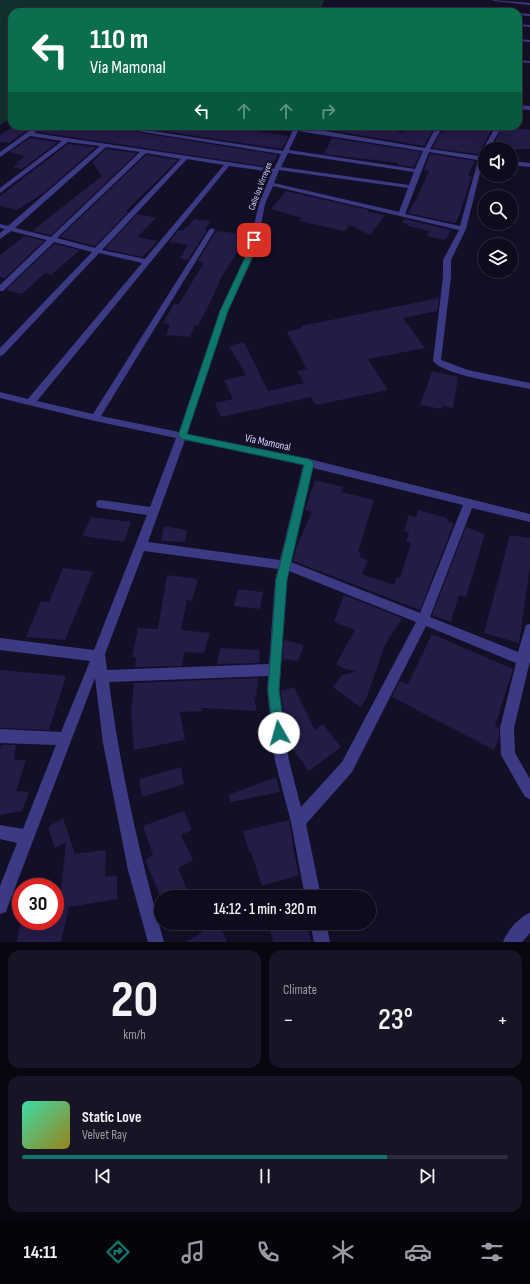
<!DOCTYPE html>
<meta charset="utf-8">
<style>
:root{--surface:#0e0b1c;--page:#171425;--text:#f1f3f6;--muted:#9b9ba3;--line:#2e2b3b;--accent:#0f766e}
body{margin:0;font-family:"Sofia Sans Condensed",sans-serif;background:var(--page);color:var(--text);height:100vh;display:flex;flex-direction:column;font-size:15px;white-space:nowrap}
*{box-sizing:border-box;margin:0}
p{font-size:13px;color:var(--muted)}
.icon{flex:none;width:22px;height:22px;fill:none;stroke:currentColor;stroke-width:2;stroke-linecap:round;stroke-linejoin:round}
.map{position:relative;height:942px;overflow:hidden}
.panel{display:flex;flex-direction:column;gap:8px;padding:8px;background:#08060f;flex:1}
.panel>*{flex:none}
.banner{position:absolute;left:8px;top:8px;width:514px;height:122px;border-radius:12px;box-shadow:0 4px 16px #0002,0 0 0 1px var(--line);background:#0b6e4f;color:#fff;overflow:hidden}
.controls{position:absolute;left:478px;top:142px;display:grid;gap:8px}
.controls a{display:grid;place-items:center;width:40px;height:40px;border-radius:50%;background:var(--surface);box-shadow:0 4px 16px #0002,0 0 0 1px var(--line);font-size:20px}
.speed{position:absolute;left:12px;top:878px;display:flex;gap:8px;font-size:20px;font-weight:700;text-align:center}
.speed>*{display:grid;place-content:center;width:52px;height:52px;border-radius:50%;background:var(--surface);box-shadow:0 4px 16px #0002,0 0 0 1px var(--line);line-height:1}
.speed .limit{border:6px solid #d22;background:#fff;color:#111}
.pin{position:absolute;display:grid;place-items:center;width:34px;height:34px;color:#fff;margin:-17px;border-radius:8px;box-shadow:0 2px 6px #0006}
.me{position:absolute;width:44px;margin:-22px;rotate:353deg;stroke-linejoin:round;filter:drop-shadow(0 0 3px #0008)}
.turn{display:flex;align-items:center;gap:14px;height:84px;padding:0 16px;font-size:18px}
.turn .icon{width:52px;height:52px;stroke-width:2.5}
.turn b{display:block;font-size:28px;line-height:34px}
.lanes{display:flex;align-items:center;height:38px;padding:0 16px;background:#0003;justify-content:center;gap:20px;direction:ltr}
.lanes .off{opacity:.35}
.big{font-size:30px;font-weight:600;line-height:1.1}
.panel .card{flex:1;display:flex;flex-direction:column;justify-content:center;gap:6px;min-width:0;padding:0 14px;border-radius:12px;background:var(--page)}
.panel .dial{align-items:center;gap:0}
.dial b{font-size:52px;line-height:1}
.song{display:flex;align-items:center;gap:12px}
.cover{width:48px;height:48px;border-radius:6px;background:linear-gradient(135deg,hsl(160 70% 55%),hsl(50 70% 35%))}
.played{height:4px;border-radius:2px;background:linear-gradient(90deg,var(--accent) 75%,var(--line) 75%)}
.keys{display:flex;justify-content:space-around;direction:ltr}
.heat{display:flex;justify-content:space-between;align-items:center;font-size:22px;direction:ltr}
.panel .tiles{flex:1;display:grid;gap:8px;grid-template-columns:1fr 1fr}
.card:last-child{grid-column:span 2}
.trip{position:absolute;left:154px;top:890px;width:222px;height:40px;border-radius:20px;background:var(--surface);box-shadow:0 4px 16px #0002,0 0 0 1px var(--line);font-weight:600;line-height:40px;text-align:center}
.dock{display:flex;height:64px;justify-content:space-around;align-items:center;background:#06040b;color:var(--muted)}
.dock .icon{width:28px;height:28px}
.dock .active{color:var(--accent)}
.dock b{font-size:18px;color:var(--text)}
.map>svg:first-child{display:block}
</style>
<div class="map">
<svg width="530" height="942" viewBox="0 0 530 942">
<rect width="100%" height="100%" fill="#130f26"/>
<path fill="#12302f" d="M0,0H324L320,12H12V117L0,125Z"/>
<path fill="#241b47" d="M14,126H33L9,143L0,142V135Z
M55,126H105L106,127L278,155L269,167L38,132L43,128L51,129Z
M130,126H221L289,136L282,149Z
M337,126H348L388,132L389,130L404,133L409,126L433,130L424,146L335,131Z
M461,126H494L478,154L432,148L441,132H444L445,130L461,132Z
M503,126L530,130V149H491Z
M30,138L58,142L22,169L13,168L19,163H15L25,156L9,152Z
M332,138L421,152L414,167L397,165L398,163L324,154Z
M68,144L96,147L45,192L17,210L0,206V196Z
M106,149L137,153L51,235L32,231L102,176L92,162Z
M430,154L475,161L468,175L472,176L458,218L455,223L408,213L417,198L429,171L424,170Z
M146,155L178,160L126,211L128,212L95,246L60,237Z
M286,191L369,210L368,212L385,215L370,235L350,225L344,231L299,221L302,218L271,209Z
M137,214L156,218L137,237L158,241L142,257L105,249Z
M194,219L211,221L205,229L207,230L188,260L180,258L188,245L169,242L179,230L183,231L187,226H189Z
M404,219L451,230L445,240L427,236L430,231L407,226L408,224L402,223Z
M216,231L245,234L238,247L240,248L221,278L210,303L198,326L195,325L190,337L166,335L170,324L163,323L174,304H179L203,264H202L203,262L198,261Z
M25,236L44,241L5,278L0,277V255Z
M54,244L80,250L51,275L45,273L22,294L6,290Z
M439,298L437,311L403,318L425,348L368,359L388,390L316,405L311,397L221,417L215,403L233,399L224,380L246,375L229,346L244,342L268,391L304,383L297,371L307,369L287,332L301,328V326Z
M432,371L458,377L453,408L442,406V409L420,405Z
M315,480L343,487L341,492L374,500L358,552L361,553L360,557L368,560L362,574L394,585L397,577L400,578L411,543L406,541L409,532L404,531L409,515L416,517L418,510L447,518V521L454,523L420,610L293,561L297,545L312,512L305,510Z
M91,517L131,522L124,542L82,536Z
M164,526L187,530L185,542L161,541Z
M466,527L485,534L466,597L459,595L451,622L432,615Z
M510,535L530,538V567L519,643L484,633Z
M63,568L93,572L65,640L26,637L41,601L49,602Z
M167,575L198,579L192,601L187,600L181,630L210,633L204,653L184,652L182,666L135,667L136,657H132L138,628L158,629Z
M238,589L263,592L260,609L234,606Z
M344,595L402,618L385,645L366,699L360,707L333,687L342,675L357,671L345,669L336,664L355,630L334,622Z
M432,634L513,669L495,726L499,728V738L494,750L392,697L400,681L408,684Z
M284,640L304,645L298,661L283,659Z
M220,648L260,650L259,663L217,664Z
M0,670L66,676L49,730L0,728Z
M258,678L256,699L253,694L257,711L202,708V711L180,712L185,740L134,750L131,712L134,683Z
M294,687L315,730L323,724L341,747L309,771L291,747L296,744L285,724L281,691Z
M2,745H16L14,760H26L16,791L29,792L22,811L0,815V749Z
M181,767L184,784L142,797L139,779Z
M276,777L280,792L231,802L228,795Z
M184,811L192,830L181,835L193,860L178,868L188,892L180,897H161L145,860L153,855L143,826Z
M63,818L75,854L106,850L105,877L117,875V899L69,907L61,942H17L21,921H55V901H60L66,842L55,848L48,827Z
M289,820L293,843H292L299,875L262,886L251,852H249L243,831Z
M217,923H219L227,942H186Z
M293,923H306L311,942H273L270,930Z"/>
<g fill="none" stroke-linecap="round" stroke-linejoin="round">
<path fill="#3d3a85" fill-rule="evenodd" d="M492,0L530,3V5L494,1Z
M338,7L388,11L390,12L337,9Z
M472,8L503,11L505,12L471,10Z
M518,13L530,14V16L518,15Z
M518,24L530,25V27L518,26Z
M518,39L530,40V42L518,41Z
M518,60L530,61V63L518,62Z
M518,105L530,106V110L518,109Z
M36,126H43L34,133L274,169L281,154L106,126H120L283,151L295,126L425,148L435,129L422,126H443L430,149L479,156L496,126H502L489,149H485V161H483L466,229L451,260V277L441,360L468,370L530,383V389C509,384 445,376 433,361L443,277V260L459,230L273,186L265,204L256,251L228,311L187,434L309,459L530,514V522L472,508L430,617L518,652L526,625L530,624V661L514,728L515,753L530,779V799L525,797L501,755L500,728L516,663L426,626L352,772L306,824L321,897H305L291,822L275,761L267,690L268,676L109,682C120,770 140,856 164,942H148L128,870L103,743L95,678L8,906L6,912L0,914V886L17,843L0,839V825L23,829L56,745L0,743V729L61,732L90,661L0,650V638L94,650L147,515L101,508L97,507L96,504L97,501L101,500L150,507L176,438L95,421L0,398V392L28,399L142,263L99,253L3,355L0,356V348L92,252L54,242L3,291H0V285L47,240L11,231L0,239V233L5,229L0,228V224L8,226L100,146L68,142L0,193V188L62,141L30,136L0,157V152ZM298,131L423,151L415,169L289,150ZM106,147L140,152L51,237L15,228ZM429,152L478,160L460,226L405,214ZM146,153L181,159L95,248L57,238ZM288,153L414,172L409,185L281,167ZM187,159L224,165L145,259L102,250ZM229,166L272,172L259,204L248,251L220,311L179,432L101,416L215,230L212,228L209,230L93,414L37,401ZM279,170L408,188L399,212L274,183ZM185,440L303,465L280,560L148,542ZM313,468L463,505L420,613L291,562ZM144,551L278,569L275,580L269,664L107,670L105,654ZM289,571L416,622L342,762L301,807L289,761L279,690L287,580Z
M511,161L530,163V167L511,165Z
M530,913V933L522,942H503C507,931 519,917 530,913Z
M310,923H326L330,942H314Z"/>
</g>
<path fill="#0f766e" stroke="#0a4d48" d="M252,238L257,240L255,251L228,311L187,434L309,459L314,463L287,580L279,690L285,733L283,737L279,739L274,737L273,733L268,690L276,580L304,465L182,439L178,436L220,311L248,251Z"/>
<g text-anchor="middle" stroke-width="4" stroke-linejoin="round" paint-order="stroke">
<g font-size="9" fill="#d9d4ff" stroke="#130f26">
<text transform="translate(260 186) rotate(-69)" y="3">Calle los Virreyes</text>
</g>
<g font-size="11" fill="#d9d4ff" stroke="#130f26">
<text transform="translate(268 442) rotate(12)" y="4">Vía Mamonal</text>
</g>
</g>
</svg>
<div class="controls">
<a><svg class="icon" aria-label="sound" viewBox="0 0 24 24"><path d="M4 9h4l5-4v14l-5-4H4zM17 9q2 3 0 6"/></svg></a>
<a><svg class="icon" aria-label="search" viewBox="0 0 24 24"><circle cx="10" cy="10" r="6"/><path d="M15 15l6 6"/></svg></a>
<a><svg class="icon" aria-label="layers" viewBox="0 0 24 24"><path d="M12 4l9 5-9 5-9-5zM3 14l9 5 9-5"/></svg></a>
</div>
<div class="speed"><div class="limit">30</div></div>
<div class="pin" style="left:254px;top:240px;background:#d93025"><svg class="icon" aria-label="arrive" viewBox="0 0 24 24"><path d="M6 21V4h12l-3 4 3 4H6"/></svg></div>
<svg class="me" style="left:279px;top:733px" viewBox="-20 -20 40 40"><circle r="19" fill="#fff"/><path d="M0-13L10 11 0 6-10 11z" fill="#0f766e"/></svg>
<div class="trip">14:12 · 1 min · 320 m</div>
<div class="banner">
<div class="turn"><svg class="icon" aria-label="left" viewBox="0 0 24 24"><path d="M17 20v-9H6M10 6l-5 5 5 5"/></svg><div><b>110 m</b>Vía Mamonal</div></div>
<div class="lanes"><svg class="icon" aria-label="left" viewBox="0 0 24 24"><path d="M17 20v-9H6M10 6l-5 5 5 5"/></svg><svg class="icon off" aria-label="ahead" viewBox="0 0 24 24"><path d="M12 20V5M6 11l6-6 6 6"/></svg><svg class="icon off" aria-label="ahead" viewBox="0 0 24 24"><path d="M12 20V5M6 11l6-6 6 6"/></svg><svg class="icon off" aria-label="right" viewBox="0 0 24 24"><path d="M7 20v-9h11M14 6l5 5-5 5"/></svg></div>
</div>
</div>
<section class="panel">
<div class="tiles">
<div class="card dial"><b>20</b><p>km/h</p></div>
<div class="card"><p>Climate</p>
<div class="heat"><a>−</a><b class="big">23°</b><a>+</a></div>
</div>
<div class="card">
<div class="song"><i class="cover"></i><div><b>Static Love</b><p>Velvet Ray</p></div></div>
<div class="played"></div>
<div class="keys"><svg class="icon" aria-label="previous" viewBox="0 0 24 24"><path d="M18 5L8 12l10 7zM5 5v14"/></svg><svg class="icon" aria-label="pause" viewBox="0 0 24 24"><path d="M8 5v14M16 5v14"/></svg><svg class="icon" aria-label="next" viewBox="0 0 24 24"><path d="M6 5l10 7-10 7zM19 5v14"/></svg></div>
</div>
</div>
</section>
<nav class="dock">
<b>14:11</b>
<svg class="icon active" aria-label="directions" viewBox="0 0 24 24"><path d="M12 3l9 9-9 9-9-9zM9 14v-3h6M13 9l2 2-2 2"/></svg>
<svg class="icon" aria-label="music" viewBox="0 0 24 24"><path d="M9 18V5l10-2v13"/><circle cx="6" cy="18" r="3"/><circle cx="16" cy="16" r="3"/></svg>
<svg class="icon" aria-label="phone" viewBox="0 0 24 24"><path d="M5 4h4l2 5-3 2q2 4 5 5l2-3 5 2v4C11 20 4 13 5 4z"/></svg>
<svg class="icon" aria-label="climate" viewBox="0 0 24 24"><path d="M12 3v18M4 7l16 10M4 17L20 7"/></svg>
<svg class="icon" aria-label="car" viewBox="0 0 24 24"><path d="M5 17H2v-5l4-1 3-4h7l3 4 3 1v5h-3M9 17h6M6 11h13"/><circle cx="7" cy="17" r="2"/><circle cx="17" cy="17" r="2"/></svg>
<svg class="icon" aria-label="filters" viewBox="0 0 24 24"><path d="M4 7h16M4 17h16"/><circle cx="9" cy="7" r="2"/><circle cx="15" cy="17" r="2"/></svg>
</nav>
